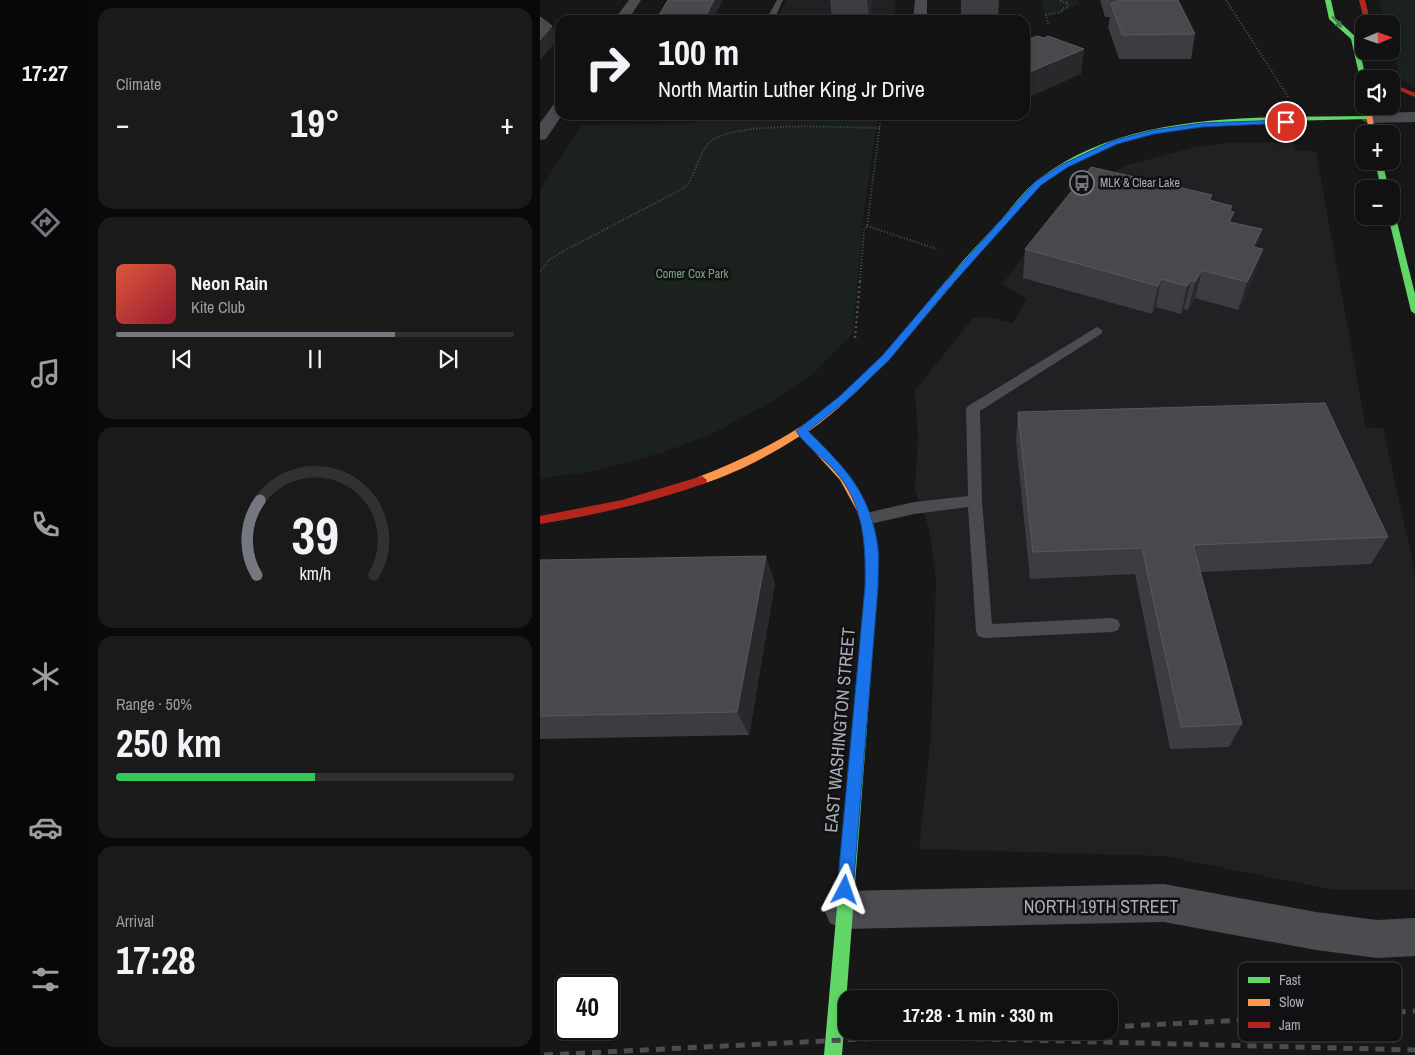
<!DOCTYPE html>
<meta charset="utf-8">
<style>
:root{--surface:#111;--page:#1a1a1a;--text:#f1f3f6;--muted:#9c9d9f;--line:#303131;--accent:#757880}
body{margin:0;font-family:"Archivo Narrow",sans-serif;background:var(--page);color:var(--text);height:100vh;display:flex;flex-direction:column;font-size:19px;white-space:nowrap}
*{box-sizing:border-box;margin:0}
p{font-size:16px;color:var(--muted)}
.icon{flex:none;width:28px;height:28px;fill:none;stroke:currentColor;stroke-width:2;stroke-linecap:round;stroke-linejoin:round}
.map{position:relative;flex:1;overflow:hidden}
.details{display:flex;flex-direction:column;gap:8px;padding:8px;background:#090909;width:450px}
.details>*{flex:none}
.guide{position:absolute;left:15px;top:15px;width:475px;height:105px;border-radius:15px;box-shadow:0 2px 8px #0003,0 0 0 1px var(--line);background:#111;color:var(--text);overflow:hidden}
.needle{width:32px;rotate:88deg}
.controls{position:absolute;left:815px;top:15px;display:grid;gap:10px}
.controls a{display:grid;place-items:center;width:45px;height:45px;border-radius:10px;background:var(--surface);box-shadow:0 2px 8px #0003,0 0 0 1px var(--line);font-size:25px}
.speed{position:absolute;left:15px;top:975px;display:flex;gap:10px;font-size:25px;font-weight:700;text-align:center}
.speed>*{display:grid;place-content:center;width:65px;height:65px;border-radius:50%;background:var(--surface);box-shadow:0 2px 8px #0003,0 0 0 1px var(--line);line-height:1}
.speed .limit{border:2px solid #111;border-radius:8px;background:#fff;color:#111}
.pin{position:absolute;display:grid;place-items:center;width:42px;height:42px;color:#fff;margin:-21px;border:2px solid #fff;border-radius:50%;box-shadow:0 1px 5px #0007}
.me{position:absolute;width:55px;margin:-28px;rotate:4deg;stroke-linejoin:round;filter:drop-shadow(0 0 4px #0008)}
.turn{display:flex;align-items:center;gap:18px;height:105px;padding:0 20px;font-size:22px}
.turn .icon{width:65px;height:65px;stroke-width:2.5}
.turn b{display:block;font-size:35px;line-height:42px}
.big{font-size:38px;font-weight:700;line-height:1.1}
.details .card{flex:1;display:flex;flex-direction:column;justify-content:center;gap:8px;min-width:0;padding:0 18px;border-radius:15px;background:var(--page)}
.details .dial{align-items:center;gap:0}
.dial svg{height:130px;overflow:visible;fill:none;stroke:var(--line);stroke-width:7;stroke-linecap:round;text-anchor:middle}
.dial text{fill:var(--text);stroke:none}
.song{display:flex;align-items:center;gap:15px}
.cover{width:60px;height:60px;border-radius:8px;background:linear-gradient(135deg,hsl(10 70% 55%),hsl(350 70% 35%))}
.played{height:5px;border-radius:2px;background:linear-gradient(90deg,var(--accent) 70%,var(--line) 70%)}
.keys{display:flex;justify-content:space-around;direction:ltr}
.heat{display:flex;justify-content:space-between;align-items:center;font-size:28px;direction:ltr}
.charge{height:8px;border-radius:4px;background:linear-gradient(90deg,#34c759 50%,var(--line) 0)}
.trip{position:absolute;left:298px;top:990px;width:280px;height:50px;border-radius:15px;background:var(--surface);box-shadow:0 2px 8px #0003,0 0 0 1px var(--line);font-weight:700;line-height:50px;text-align:center}
main{display:flex;flex:1;min-height:0}
.tabs{display:flex;flex-direction:column;width:90px;justify-content:space-around;align-items:center;background:#070707;color:var(--muted)}
.tabs .icon{width:35px;height:35px}
.tabs .current{color:var(--accent)}
.tabs b{font-size:22px;color:var(--text)}
.map>svg:first-child{display:block}
</style>
<main>
<nav class="tabs">
<b>17:27</b>
<svg class="icon current" aria-label="directions" viewBox="0 0 24 24"><path d="M12 3l9 9-9 9-9-9zM9 14v-3h6M13 9l2 2-2 2"/></svg>
<svg class="icon" aria-label="music" viewBox="0 0 24 24"><path d="M9 18V5l10-2v13"/><circle cx="6" cy="18" r="3"/><circle cx="16" cy="16" r="3"/></svg>
<svg class="icon" aria-label="phone" viewBox="0 0 24 24"><path d="M5 4h4l2 5-3 2q2 4 5 5l2-3 5 2v4C11 20 4 13 5 4z"/></svg>
<svg class="icon" aria-label="climate" viewBox="0 0 24 24"><path d="M12 3v18M4 7l16 10M4 17L20 7"/></svg>
<svg class="icon" aria-label="car" viewBox="0 0 24 24"><path d="M5 17H2v-5l4-1 3-4h7l3 4 3 1v5h-3M9 17h6M6 11h13"/><circle cx="7" cy="17" r="2"/><circle cx="17" cy="17" r="2"/></svg>
<svg class="icon" aria-label="filters" viewBox="0 0 24 24"><path d="M4 7h16M4 17h16"/><circle cx="9" cy="7" r="2"/><circle cx="15" cy="17" r="2"/></svg>
</nav>
<section class="details">
<div class="card"><p>Climate</p>
<div class="heat"><a>−</a><b class="big">19°</b><a>+</a></div>
</div>
<div class="card">
<div class="song"><i class="cover"></i><div><b>Neon Rain</b><p>Kite Club</p></div></div>
<div class="played"></div>
<div class="keys"><svg class="icon" aria-label="previous" viewBox="0 0 24 24"><path d="M18 5L8 12l10 7zM5 5v14"/></svg><svg class="icon" aria-label="pause" viewBox="0 0 24 24"><path d="M8 5v14M16 5v14"/></svg><svg class="icon" aria-label="next" viewBox="0 0 24 24"><path d="M6 5l10 7-10 7zM19 5v14"/></svg></div>
</div>
<div class="card dial"><svg viewBox="0 0 100 80">
<path d="M14 69A42 42 0 1 1 86 69"/>
<path d="M14 69A42 42 0 0 1 16 23" stroke="#757880"/>
<text x="50" y="56" font-size="32" font-weight="700">39</text>
<text x="50" y="72" font-size="11">km/h</text>
</svg></div>
<div class="card"><p>Range · 50%</p><b class="big">250 km</b><div class="charge"></div></div>
<div class="card"><p>Arrival</p><b class="big">17:28</b></div>
</section>
<div class="map">
<svg width="875" height="1055" viewBox="0 0 875 1055">
<rect width="100%" height="100%" fill="#171717"/>
<path fill="#212124" d="M246,0H356L353,20H237Z
M754,142L755,150L776,152L826,428H843L875,572V890H795L623,856L379,849L391,736L396,579L389,528L375,491L378,439L375,390L433,318L445,316L473,323L486,299L462,284L515,215L560,180L584,166L656,147L688,143Z"/>
<path fill="#1b211c" d="M501,0H538L539,4L524,10V12L505,15Z
M839,0H875V89L860,78L851,43V24H846Z
M159,115H338L324,212L313,333L274,373L240,397L170,435L124,452L59,470L0,479V190L42,125L155,123Z"/>
<g fill="none" stroke-linecap="round" stroke-linejoin="round">
<path stroke="#4d4e52" stroke-width="2" stroke-dasharray="1 2" stroke-linecap="butt" d="M686,0L749,98
M508,24L506,15L522,12V9L527,7L528,3L521,1L523,0
M327,226L397,249
M0,272L9,260L22,252L144,188C157,175 157,154 170,142C195,120 304,128 340,128
M320,281L324,230L327,226L341,115"/>
<path stroke="#4d4e52" stroke-width="2.5" stroke-dasharray="2 3" stroke-linecap="butt" d="M315,338L320,280"/>
<path fill="#4b4c50" fill-rule="evenodd" d="M237,0H243L234,20H226Z
M557,327L563,331L561,334L440,411L442,501L452,624L572,618L578,620L580,625L578,630L572,632L444,638L438,636L436,631L428,507L374,514L326,525L321,523L319,519L321,515L326,513L374,502L428,496L426,409L428,406Z"/>
<path fill="#4b4c50" fill-rule="evenodd" d="M89,0H101L88,20H74Z
M375,0H387V20H373Z
M20,102V115H22L6,139L0,140V123L14,104Z
M875,112V122L829,123L823,121L821,118L823,115L829,113Z
M624,884L776,912L837,920L875,918V956L837,958L776,950L624,922L303,929L290,923L284,910L290,897L303,891Z"/>
<path fill="#63d668" fill-rule="evenodd" d="M785,0H791L795,18L817,38L826,79H824V85L821,83L811,39L789,19Z
M829,116L831,117V119L703,122L660,126L618,132L580,142L541,158L506,181L491,194L417,279H411L410,277C424,258 442,241 458,223C471,209 483,191 499,179C589,109 722,118 829,116Z
M835,161H842L849,189H841Z
M851,212L855,214L875,294V314L871,311L848,216H851Z
M321,707L326,709L328,713L302,1055H284L314,713L316,709Z"/>
<path fill="#ff974d" fill-rule="evenodd" d="M825,106H831L835,134H829Z
M414,274L417,275V279C370,334 327,390 268,432C292,455 314,478 327,509C344,547 337,590 334,630C332,657 330,685 328,713L326,717L321,719L316,717L314,713L326,578L325,544L322,527L317,511L300,480L260,436C230,455 197,473 162,484L157,480L158,477C207,458 254,435 295,402C339,365 374,318 411,275Z"/>
<path fill="#b3261e" fill-rule="evenodd" d="M819,0H825L831,24H825Z
M851,83L875,93V97L851,87Z
M162,476L167,480L166,483C112,502 57,515 0,524V516L82,500Z"/>
<path stroke="#4b4c4f" stroke-width="5" stroke-dasharray="9 7" stroke-linecap="butt" d="M569,1027L875,1011
M450,1032L475,1031
M4,1055L364,1037L875,1050"/>
</g>
<path fill="#3c3d40" d="M128,0L173,20H116Z
M290,0H332L329,17H292Z
M421,0H459L458,17H421Z
M560,0H638L655,34L651,59H579L568,27L570,17H565Z
M66,115H112L110,118H68Z
M672,195L671,200L691,211V222L716,248L714,277L698,310L655,298L648,310L644,309L641,314L616,307L612,314L483,278L485,249Z
M478,412L848,537L831,564L660,572L702,724L689,747L630,749L595,574L490,579L476,440Z
M0,560L235,583L209,735L0,739Z"/>
<path fill="#28292a" d="M174,0H183L173,20H164Z
M327,0H332L329,17Z
M12,26L17,40L0,60V40Z
M544,49L541,74L485,99V74Z
M694,212L686,239L689,222Z
M722,229L713,257V247Z
M723,249L714,277L698,310L707,282Z
M662,270L655,298L648,310L655,282Z
M621,279L616,307L612,314L618,286Z
M651,280L644,309L641,314L647,286Z
M226,556L235,583L209,735L197,712Z"/>
<path fill="#48494d" stroke="#57595e" d="M128,0H174L164,19L116,20Z
M580,0H638L655,34L582,35L571,4Z
M0,17L12,26L0,40Z
M497,36L504,38L508,36L544,49L485,74V41Z
M551,167L672,195L669,200L692,206L690,211L694,212L689,222L722,229L713,247L723,249L707,282L662,270L655,282L651,280L647,286L621,279L618,286L485,249Z
M785,403L848,537L653,545L702,724L641,727L602,548L493,552L478,412Z
M226,556L197,712L0,716V560Z"/>
<defs><path id="oneway-solid" d="M-6-.8H1V-3.2L6.5 0L1 3.2V.8H-6Z" transform="scale(1.25)"/></defs>
<use fill="#3e7d42" href="#oneway-solid" transform="translate(797 22) rotate(49)"/>
<path fill="#1a73e8" stroke="#114b97" d="M746,120L749,122L748,123L662,127L614,134L577,144L528,167L501,185L407,290L349,360L307,400L268,431C306,469 330,492 338,548C339,560 338,574 338,587L313,890L311,896L305,898L299,896L297,890L325,587C326,544 324,503 294,470C282,457 266,446 256,431L300,396L343,355L401,287L496,181L523,164L572,141L613,130L662,123Z"/>
<defs>
<symbol id="bus-ring" viewBox="-11 -11 22 22"><circle r="9.5" fill="#111113" stroke="#757880" stroke-width="1.5"/><path d="M-5-6H5V4H4V6H2V4H-2V6H-4V4H-5ZM-3.5-4V0h7V-4ZM-3.5 1.2v1.5H-2V1.2ZM2 1.2v1.5H3.5V1.2Z" fill="#757880"/></symbol>
</defs>
<g fill-rule="evenodd">
<use href="#bus-ring" x="528" y="169" width="28" height="28"/>
</g>
<g text-anchor="middle" stroke-width="5" stroke-linejoin="round" paint-order="stroke">
<g font-size="12" fill="#a8adb8" stroke="#111113" text-anchor="start">
<text x="560" y="187">MLK &amp; Clear Lake</text>
</g>
<g font-size="12" fill="#7fa381" stroke="#111113">
<text x="152" y="278">Comer Cox Park</text>
</g>
<g font-size="18" fill="#a8adb8" stroke="#111113">
<text transform="translate(300 730) rotate(-85)" y="6">EAST WASHINGTON STREET</text>
<text x="561" y="913">NORTH 19TH STREET</text>
</g>
</g>
<rect x="698" y="962" width="164" height="80" rx="8" fill="#111113" stroke="#3e4045" stroke-width="1"/>
<rect x="708" y="977" width="22" height="6" fill="#63d668"/>
<rect x="708" y="999" width="22" height="7" fill="#ff974d"/>
<rect x="708" y="1022" width="22" height="6" fill="#b3261e"/>
<g font-size="14" fill="#a8adb8">
<text x="739" y="985">Fast</text>
<text x="739" y="1007">Slow</text>
<text x="739" y="1030">Jam</text>
</g>
</svg>
<div class="controls">
<a><svg class="needle" viewBox="-14 -14 28 28"><path d="M0-13l5 13h-10z" fill="#e53935"/><path d="M0 13l5-13h-10z" fill="#9c9d9f"/></svg></a>
<a><svg class="icon" aria-label="sound" viewBox="0 0 24 24"><path d="M4 9h4l5-4v14l-5-4H4zM17 9q2 3 0 6"/></svg></a>
<a>+</a>
<a>−</a>
</div>
<div class="speed"><div class="limit">40</div></div>
<div class="pin" style="left:746px;top:122px;background:#d93025"><svg class="icon" aria-label="arrive" viewBox="0 0 24 24"><path d="M6 21V4h12l-3 4 3 4H6"/></svg></div>
<svg class="me" style="left:305px;top:890px" viewBox="-20 -20 40 40"><path d="M0-17L14 15 0 8-14 15z" fill="#1a73e8" stroke="#fff" stroke-width="4"/></svg>
<div class="trip">17:28 · 1 min · 330 m</div>
<div class="guide">
<div class="turn"><svg class="icon" aria-label="right" viewBox="0 0 24 24"><path d="M7 20v-9h11M14 6l5 5-5 5"/></svg><div><b>100 m</b>North Martin Luther King Jr Drive</div></div>
</div>
</div>
</main>
